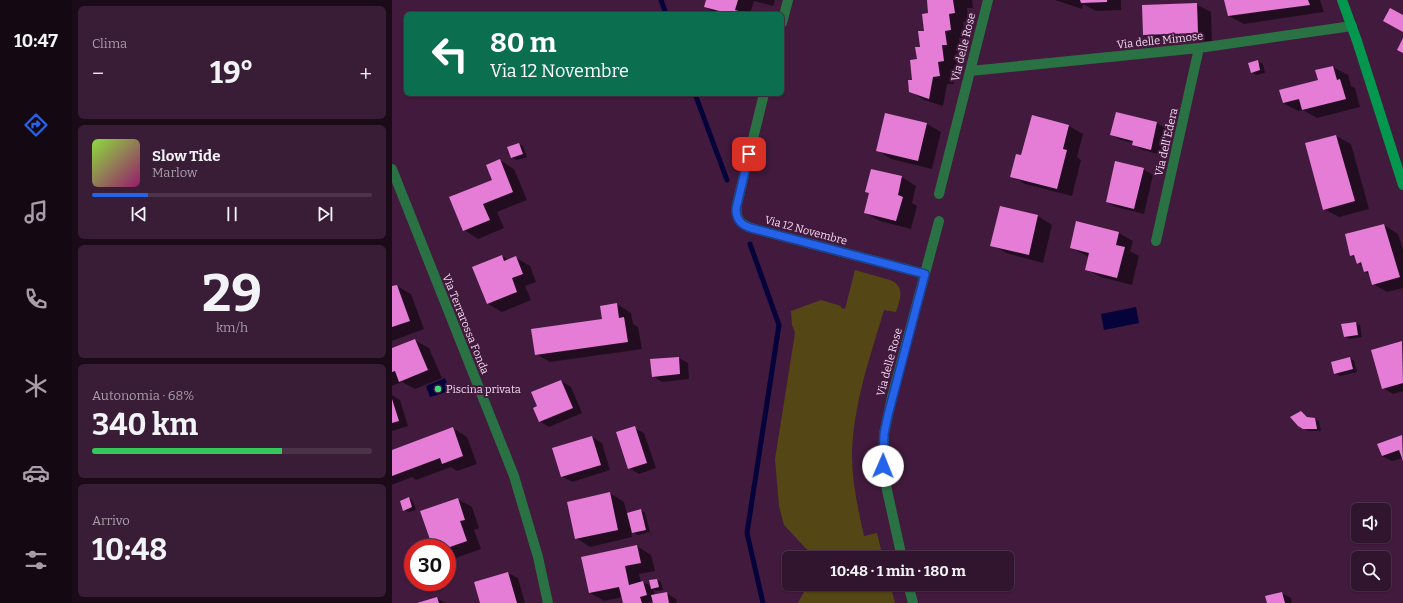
<!DOCTYPE html>
<html lang="it">
<meta charset="utf-8">
<style>
:root{--surface:#31142e;--page:#391d36;--text:#f1f3f6;--muted:#a89eaa;--line:#4c334a;--accent:#2563eb}
body{margin:0;font-family:Bitter,serif;background:var(--page);color:var(--text);height:100vh;display:flex;flex-direction:column;font-size:15px;white-space:nowrap}
*{box-sizing:border-box;margin:0}
p{font-size:13px;color:var(--muted)}
.icon{flex:none;width:22px;height:22px;fill:none;stroke:currentColor;stroke-width:2;stroke-linecap:round;stroke-linejoin:round}
.map{position:relative;flex:1;overflow:hidden}
.panel{display:flex;flex-direction:column;gap:6px;padding:6px;background:#1b0b19;width:320px}
.panel>*{flex:none}
.guide{position:absolute;left:12px;top:12px;width:380px;height:84px;border-radius:6px;box-shadow:0 1px 3px #0004,0 0 0 1px var(--line);background:#0b6e4f;color:#fff;overflow:hidden}
.buttons{position:absolute;left:959px;top:503px;display:grid;gap:8px}
.buttons a{display:grid;place-items:center;width:40px;height:40px;border-radius:6px;background:var(--surface);box-shadow:0 1px 3px #0004,0 0 0 1px var(--line);font-size:20px}
.speed{position:absolute;left:12px;top:539px;display:flex;gap:8px;font-size:20px;font-weight:700;text-align:center}
.speed>*{display:grid;place-content:center;width:52px;height:52px;border-radius:50%;background:var(--surface);box-shadow:0 1px 3px #0004,0 0 0 1px var(--line);line-height:1}
.speed .limit{border:6px solid #d22;background:#fff;color:#111}
.pin{position:absolute;display:grid;place-items:center;width:34px;height:34px;color:#fff;margin:-17px;border-radius:8px;box-shadow:0 2px 6px #0006}
.me{position:absolute;width:44px;margin:-22px;rotate:1deg;stroke-linejoin:round;filter:drop-shadow(0 0 3px #0008)}
.turn{display:flex;align-items:center;gap:14px;height:84px;padding:0 20px;font-size:18px}
.turn .icon{width:52px;height:52px;stroke-width:2.5}
.turn b{display:block;font-size:28px;line-height:34px}
.big{font-size:30px;font-weight:700;line-height:1.1}
.panel .card{flex:1;display:flex;flex-direction:column;justify-content:center;gap:6px;min-width:0;padding:0 14px;border-radius:6px;background:var(--page)}
.panel .dial{align-items:center;gap:0}
.dial b{font-size:52px;line-height:1}
.song{display:flex;align-items:center;gap:12px}
.cover{width:48px;height:48px;border-radius:6px;background:linear-gradient(135deg,hsl(90 70% 55%),hsl(320 70% 35%))}
.played{height:4px;border-radius:2px;background:linear-gradient(90deg,var(--accent) 20%,var(--line) 20%)}
.keys{display:flex;justify-content:space-around;direction:ltr}
.heat{display:flex;justify-content:space-between;align-items:center;font-size:22px;direction:ltr}
.charge{height:6px;border-radius:3px;background:linear-gradient(90deg,#34c759 68%,var(--line) 0)}
.trip{position:absolute;left:390px;top:551px;width:232px;height:40px;border-radius:6px;background:var(--surface);box-shadow:0 1px 3px #0004,0 0 0 1px var(--line);font-weight:700;line-height:40px;text-align:center}
main{display:flex;flex:1;min-height:0}
.menu{display:flex;flex-direction:column;width:72px;justify-content:space-around;align-items:center;background:#140812;color:var(--muted)}
.menu .icon{width:28px;height:28px}
.menu .current{color:var(--accent)}
.menu b{font-size:18px;color:var(--text)}
.map>svg:first-child{display:block}
</style>
<main>
<nav class="menu">
<b>10:47</b>
<svg class="icon current" aria-label="directions" viewBox="0 0 24 24"><path d="M12 3l9 9-9 9-9-9zM9 14v-3h6M13 9l2 2-2 2"/></svg>
<svg class="icon" aria-label="music" viewBox="0 0 24 24"><path d="M9 18V5l10-2v13"/><circle cx="6" cy="18" r="3"/><circle cx="16" cy="16" r="3"/></svg>
<svg class="icon" aria-label="phone" viewBox="0 0 24 24"><path d="M5 4h4l2 5-3 2q2 4 5 5l2-3 5 2v4C11 20 4 13 5 4z"/></svg>
<svg class="icon" aria-label="climate" viewBox="0 0 24 24"><path d="M12 3v18M4 7l16 10M4 17L20 7"/></svg>
<svg class="icon" aria-label="car" viewBox="0 0 24 24"><path d="M5 17H2v-5l4-1 3-4h7l3 4 3 1v5h-3M9 17h6M6 11h13"/><circle cx="7" cy="17" r="2"/><circle cx="17" cy="17" r="2"/></svg>
<svg class="icon" aria-label="filters" viewBox="0 0 24 24"><path d="M4 7h16M4 17h16"/><circle cx="9" cy="7" r="2"/><circle cx="15" cy="17" r="2"/></svg>
</nav>
<section class="panel">
<div class="card"><p>Clima</p>
<div class="heat"><a>−</a><b class="big">19°</b><a>+</a></div>
</div>
<div class="card">
<div class="song"><i class="cover"></i><div><b>Slow Tide</b><p>Marlow</p></div></div>
<div class="played"></div>
<div class="keys"><svg class="icon" aria-label="previous" viewBox="0 0 24 24"><path d="M18 5L8 12l10 7zM5 5v14"/></svg><svg class="icon" aria-label="pause" viewBox="0 0 24 24"><path d="M8 5v14M16 5v14"/></svg><svg class="icon" aria-label="next" viewBox="0 0 24 24"><path d="M6 5l10 7-10 7zM19 5v14"/></svg></div>
</div>
<div class="card dial"><b>29</b><p>km/h</p></div>
<div class="card"><p>Autonomia · 68%</p><b class="big">340 km</b><div class="charge"></div></div>
<div class="card"><p>Arrivo</p><b class="big">10:48</b></div>
</section>
<div class="map">
<svg width="1011" height="603" viewBox="0 0 1011 603">
<rect width="100%" height="100%" fill="#411a3d"/>
<path fill="#554615" d="M463,270L498,280C514,287 508,299 504,312L492,310C478,357 461,405 460,455C460,482 466,509 472,536L485,533L491,558H423L392,525L387,506L383,459L403,333L400,325L399,311L429,300L449,306V308L453,309Z
M418,584H498L503,603H406L413,590Z"/>
<path fill="#06033a" d="M744,307L747,323L712,330L709,314Z
M53,378L58,391L38,397L34,386Z"/>
<path fill="#0007" d="M315,0H383L381,6L362,1L358,14H326L313,7Z
M536,0H580L581,8H575L577,21L571,22L573,38H567L569,53H564L566,69L560,70L562,84H555L551,106L532,100L518,91L537,14Z
M663,0H729V10L704,11L691,4L690,9Z
M833,0H928L932,12L852,24L837,16Z
M804,4L819,12L820,41L766,43L752,35Z
M866,61L871,64L873,73L864,75L860,72Z
M941,67L956,75L959,86L963,88L968,107L925,118L911,110L906,111L891,103L927,81L925,71Z
M493,114L535,124L549,132L540,169L499,159L485,150Z
M724,114L765,123L775,129L769,155L751,150L741,145V143L729,140L719,135Z
M677,126L691,134L685,157L689,160L680,196L633,184L619,176L630,156Z
M944,136L959,144L977,209L947,217L932,209L914,144Z
M127,144L131,146L135,157L125,160L120,158L116,147Z
M108,160L122,169L135,200L105,212L112,228L86,239L72,230L101,180Z
M751,169L761,175L752,214L724,207L715,202Z
M479,170L510,177L524,186L520,203L525,206L519,229L488,221L473,213L478,194L474,191Z
M609,207L646,216L660,225L651,263L614,253L600,245Z
M992,225L1006,234L1011,249V288L995,292L981,284L978,275L973,272L972,267L966,263L964,259L959,255Z
M727,233L741,241L738,251L747,256L740,285L709,277L694,269L697,257L679,248Z
M110,256L117,260L123,257L138,266L144,282L133,286L139,300L110,312L96,304Z
M5,286L19,294L32,329L0,341V287Z
M225,304L239,313L241,324L246,327L250,349L158,362L144,354L212,320Z
M963,323L968,325L970,337L957,339L953,337Z
M22,340L37,348L50,378L23,389L10,382L0,386V349Z
M1010,343H1011V391L1001,394L991,388Z
M287,358L296,363L297,379L270,382L261,376Z
M958,358L962,361L965,372L948,376L943,373Z
M169,381L179,387L190,413L157,427L147,421L146,407Z
M0,395L8,400L16,426L0,431Z
M909,412L917,418L923,419L927,421L929,431H917L906,425Z
M61,428L75,437L85,464L65,471L59,467L24,480L20,477L0,485V451Z
M242,428L252,433L264,468L247,474L237,468Z
M1010,436L1011,459V458L1000,461L990,456L987,444Z
M200,437L210,443L218,470L180,482L170,476Z
M218,493L232,502L235,514L249,510L253,513L258,532L246,535L239,531L240,537L198,547L184,538Z
M17,498L21,501L24,510L17,512L12,510Z
M66,499L80,507L87,528L82,530L89,549L58,560L55,558V548H42Z
M245,546L259,555L263,571L247,574L249,582H251L259,586L265,580L269,582L271,590L264,591L261,589L263,595L274,593L284,599L285,603H262L261,601L254,603H232L231,597L212,601L198,593Z
M116,573L126,578L133,603H89Z
M889,593L899,598L900,603H876Z
M45,598L53,603H28Z"/>
<g fill="none" stroke-linecap="round" stroke-linejoin="round">
<path stroke="#06033a" stroke-width="5" d="M269,0L274,14
M303,94L335,180
M358,244L387,325L355,533L371,603"/>
</g>
<path fill="#e57dd7" d="M314,0H346L343,10L357,14H331V12L312,7Z
M535,0H561L563,13L557,14L559,30L553,31L555,45H550L552,61L546,62L548,76L541,77L537,99L517,92L516,80H520L518,60L525,59L523,47H528L526,31H532L530,14L536,13Z
M688,0H715V2L689,3Z
M832,0H916L918,5L836,16Z
M805,3L806,33L751,35L750,5Z
M998,8L1011,15V32L991,21Z
M1011,38V53L1005,50Z
M866,60L868,70L859,73L856,63Z
M941,66L945,80L948,79L954,99L910,110L907,99L891,103L887,90L926,80L923,70Z
M724,112L765,122L759,150L740,145L741,141L718,135Z
M493,113L535,123L526,161L484,151Z
M640,115L677,125L671,149L675,150L665,189L618,177L624,154L629,155Z
M944,135L963,201L931,210L913,143Z
M127,143L131,154L119,158L115,147Z
M108,159L121,192L91,204L98,220L71,231L57,197L100,180L94,165Z
M723,161L752,168L742,209L714,202Z
M479,169L510,176L506,195L511,197L504,221L472,213L477,193L473,192Z
M608,206L646,215L637,255L598,246Z
M684,221L727,232L724,245L733,247L725,278L693,270L697,253L678,248Z
M992,224L1008,277L980,285L976,271L972,272L969,262L965,264L962,255L958,256L953,234Z
M110,255L112,261L124,256L131,274L120,278L125,292L95,304L80,267Z
M5,285L18,321L0,327V286Z
M225,303L227,318L232,317L236,342L143,355L139,329L210,319L208,306Z
M964,322L966,335L952,337L949,324Z
M23,339L36,370L7,382L3,371L0,372V348Z
M1010,341L1011,383L990,389L979,350Z
M287,357L288,374L260,377L258,359Z
M958,357L961,369L942,374L939,362Z
M169,380L181,408L147,422L141,408L145,406L139,392Z
M0,399L7,421L0,423Z
M909,411L915,417L923,418L925,429H911L906,426L898,417Z
M243,426L255,463L236,469L224,432Z
M61,427L71,456L50,464L48,458L0,476V450Z
M1010,435L1011,461L1007,450L990,456L985,444Z
M200,436L209,465L169,477L160,448Z
M218,492L226,530L183,539L175,502Z
M17,497L20,507L11,511L8,501Z
M66,498L73,520L68,521L75,541L55,548H41L28,511Z
M249,509L254,530L240,533L235,513Z
M245,545L249,563L233,566L237,585L251,581L255,595L248,597L250,603H231L227,587L197,593L189,557Z
M116,572L125,603H88L82,582Z
M265,579L267,587L259,589L257,580Z
M275,592L277,603H261L259,595Z
M890,592L893,603H875L873,596Z
M45,597L47,603H25Z"/>
<g fill="none" stroke-linecap="round" stroke-linejoin="round">
<path stroke="#2a7243" stroke-width="10" d="M390,23L396,0
M578,71L807,48L960,26
M372,94L345,204C343,217 347,224 359,228L533,274
M0,169L122,476L146,557L156,603
M547,194L596,0
M764,241L807,48
M510,558L493,481L491,466L492,434L500,397L547,221
M516,584L521,603"/>
<path stroke="#03984e" stroke-width="10" d="M950,0L965,41L1011,185"/>
</g>
<g fill="none" stroke-linecap="round" stroke-linejoin="round">
<defs>
<path id="route" d="M357,154L344,209C344,220 349,225 359,228L533,274L496,415L492,434L491,466"/>
</defs>
<use href="#route" stroke="#184099" stroke-width="10"/>
<use href="#route" stroke="#2563eb" stroke-width="7"/>
</g>
<circle fill="#41d77c" stroke="#411a3d" stroke-width="1.5" cx="46" cy="389" r="4"/>
<g text-anchor="middle" stroke-width="4" stroke-linejoin="round" paint-order="stroke">
<g font-size="11" fill="#f2d8ed" stroke="#411a3d">
<text transform="translate(768 40) rotate(-6)" y="4">Via delle Mimose</text>
<text transform="translate(571 47) rotate(-76)" y="4">Via delle Rose</text>
<text transform="translate(774 142) rotate(-77)" y="4">Via dell'Edera</text>
<text transform="translate(414 230) rotate(15)" y="4">Via 12 Novembre</text>
<text transform="translate(74 324) rotate(68)" y="4">Via Terrarossa Fonda</text>
<text transform="translate(497 362) rotate(-75)" y="4">Via delle Rose</text>
</g>
<g font-size="11" fill="#f2d8ed" stroke="#411a3d" text-anchor="start">
<text x="54" y="393">Piscina privata</text>
</g>
</g>
</svg>
<div class="buttons">
<a><svg class="icon" aria-label="sound" viewBox="0 0 24 24"><path d="M4 9h4l5-4v14l-5-4H4zM17 9q2 3 0 6"/></svg></a>
<a><svg class="icon" aria-label="search" viewBox="0 0 24 24"><circle cx="10" cy="10" r="6"/><path d="M15 15l6 6"/></svg></a>
</div>
<div class="speed"><div class="limit">30</div></div>
<div class="pin" style="left:357px;top:154px;background:#d93025"><svg class="icon" aria-label="arrive" viewBox="0 0 24 24"><path d="M6 21V4h12l-3 4 3 4H6"/></svg></div>
<svg class="me" style="left:491px;top:466px" viewBox="-20 -20 40 40"><circle r="19" fill="#fff"/><path d="M0-13L10 11 0 6-10 11z" fill="#2563eb"/></svg>
<div class="trip">10:48 · 1 min · 180 m</div>
<div class="guide">
<div class="turn"><svg class="icon" aria-label="left" viewBox="0 0 24 24"><path d="M17 20v-9H6M10 6l-5 5 5 5"/></svg><div><b>80 m</b>Via 12 Novembre</div></div>
</div>
</div>
</main>
